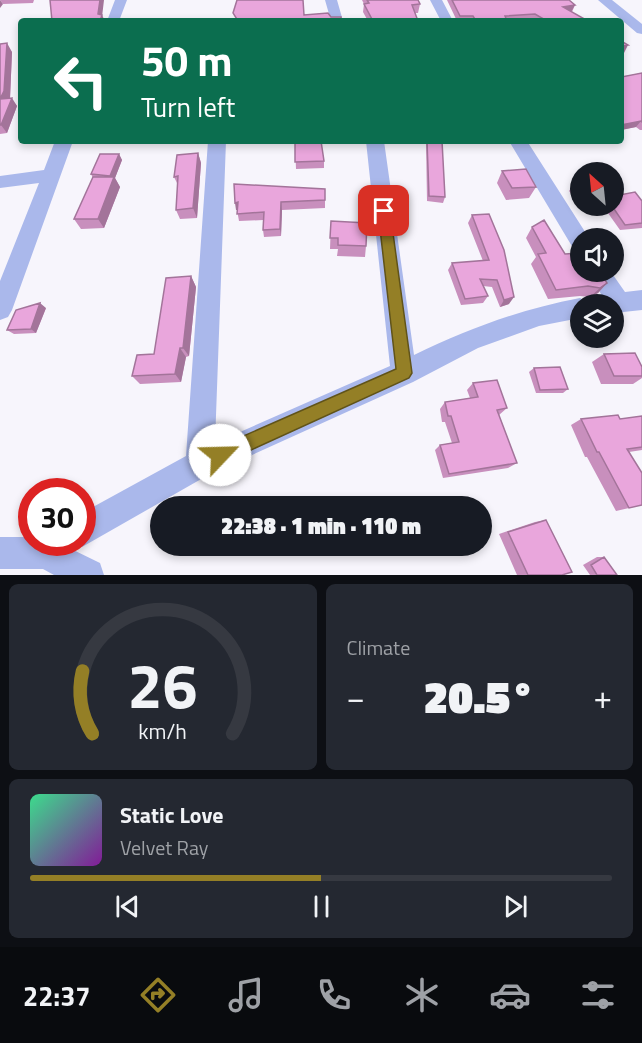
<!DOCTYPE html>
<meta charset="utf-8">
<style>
:root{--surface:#171b24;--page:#242831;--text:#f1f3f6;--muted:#9ea1a6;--line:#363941;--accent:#947f26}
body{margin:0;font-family:"Titillium Web",sans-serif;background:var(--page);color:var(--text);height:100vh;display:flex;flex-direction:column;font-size:22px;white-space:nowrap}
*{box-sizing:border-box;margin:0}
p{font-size:20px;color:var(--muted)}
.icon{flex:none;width:33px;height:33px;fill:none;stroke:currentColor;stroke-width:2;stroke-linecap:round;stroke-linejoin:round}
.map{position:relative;height:575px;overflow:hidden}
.drawer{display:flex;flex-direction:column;gap:9px;padding:9px;background:#0d0f14;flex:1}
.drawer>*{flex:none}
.hud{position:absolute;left:18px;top:18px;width:606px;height:126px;border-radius:6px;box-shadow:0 3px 9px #0003;background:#0b6e4f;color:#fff;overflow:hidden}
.needle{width:39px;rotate:333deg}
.buttons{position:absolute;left:570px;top:162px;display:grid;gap:12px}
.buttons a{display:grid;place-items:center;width:54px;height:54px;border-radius:50%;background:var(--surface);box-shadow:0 3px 9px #0003;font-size:30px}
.speed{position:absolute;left:18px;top:478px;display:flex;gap:12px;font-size:30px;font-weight:700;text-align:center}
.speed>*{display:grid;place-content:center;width:78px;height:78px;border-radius:50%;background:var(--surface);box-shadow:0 3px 9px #0003;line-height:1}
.speed .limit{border:9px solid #d22;background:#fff;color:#111}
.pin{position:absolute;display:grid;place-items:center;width:51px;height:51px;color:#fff;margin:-26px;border-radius:12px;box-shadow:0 3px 9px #0006}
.me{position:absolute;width:66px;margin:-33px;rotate:66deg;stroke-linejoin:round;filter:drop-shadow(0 0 4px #0008)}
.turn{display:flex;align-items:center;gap:21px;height:126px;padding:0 24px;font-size:27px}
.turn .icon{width:78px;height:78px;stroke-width:2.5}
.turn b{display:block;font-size:42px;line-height:51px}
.big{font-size:45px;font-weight:800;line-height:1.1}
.drawer .tile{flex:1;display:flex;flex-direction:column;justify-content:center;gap:9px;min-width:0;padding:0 21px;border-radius:9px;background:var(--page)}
.drawer .dial{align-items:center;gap:0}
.dial svg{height:156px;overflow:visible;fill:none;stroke:var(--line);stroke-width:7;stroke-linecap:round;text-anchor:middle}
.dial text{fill:var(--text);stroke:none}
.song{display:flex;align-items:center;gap:18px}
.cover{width:72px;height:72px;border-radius:9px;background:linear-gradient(135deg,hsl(150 70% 55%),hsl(290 70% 35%))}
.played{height:6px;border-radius:3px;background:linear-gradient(90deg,var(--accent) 50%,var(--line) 50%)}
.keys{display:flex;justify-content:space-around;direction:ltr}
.heat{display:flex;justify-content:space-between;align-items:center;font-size:33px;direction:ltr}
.drawer .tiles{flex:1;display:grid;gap:9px;grid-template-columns:1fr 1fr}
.tile:last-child{grid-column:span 2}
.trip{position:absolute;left:150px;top:496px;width:342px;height:60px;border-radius:30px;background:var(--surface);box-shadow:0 3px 9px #0003;font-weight:800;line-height:60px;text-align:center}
.tabs{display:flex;height:96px;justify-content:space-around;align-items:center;background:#090b0e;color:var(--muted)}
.tabs .icon{width:42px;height:42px}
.tabs .on{color:var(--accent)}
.tabs b{font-size:27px;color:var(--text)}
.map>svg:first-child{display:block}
</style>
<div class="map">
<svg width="642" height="575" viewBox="0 0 642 575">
<rect width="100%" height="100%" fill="#f7f5fc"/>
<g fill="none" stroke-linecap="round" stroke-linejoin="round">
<path fill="#aab8eb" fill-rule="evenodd" d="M115,0H127L119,21H107Z
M325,0H337L343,21H331Z
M430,0H442L453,21H441Z
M598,0H612L642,24V34L637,33Z
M55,141H73L12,310L8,317L0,320V281L39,183L0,188V176L44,170Z
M208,141H226L215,443L390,366L366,141H384L414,355C468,329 521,309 580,298L590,304L593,297L601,294L588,272H611L625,292L642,290V310L614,313V304H580V318L539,326L478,348L413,382L210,474L82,547L73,543H82V513L186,456Z
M509,141H527L589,238H580V250L573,248Z
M0,537H32V543H59L100,563L104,575H54L43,569H0Z"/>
</g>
<path fill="#c88fbd" d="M0,0H34L33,3L3,4Z
M362,0H418L420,4L418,13H415L418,21H368L363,12L364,4Z
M447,0H569L575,5L572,12L588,21H457Z
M0,44L12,52L10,98L17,106L7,133L0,134Z
M642,73V130H640L636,127L621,130V77Z
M272,141H321L324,161V168L296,169L295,142L272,143Z
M426,141H442L445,197L443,203L427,201Z
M198,153L201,163L197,218L180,219L176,210L178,185L174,177Z
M119,154L122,160L115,178L120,187L104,228L81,229L74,219L93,178L91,174Z
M502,171L536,187L529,198L506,200L497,183Z
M580,184V204L569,191L573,185Z
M325,189V208L282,210L281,236L264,237L263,230V220L239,221L237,210H236Z
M642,201V228L620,230L603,206H614Z
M472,215L509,304L500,307L492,287L483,286L488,296L483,303L461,305L448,270L452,263L483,261L468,223Z
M331,221L366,246L365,257L337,256L338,249H330Z
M532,227L565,254L607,283L598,293L590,297L580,296L548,299L531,264L536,257L526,238Z
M191,276L196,287L189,356L186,357L181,382L140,384L132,376L154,354Z
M46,308L36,333L14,334L7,330Z
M604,354L642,376V378L633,384H601L592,362Z
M534,368L568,389L563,393H536L529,372Z
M473,383L507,408L499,415L517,463L508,468L443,478L435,450L440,445L452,443L445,422H442L440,409L445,402L470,398L467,390Z
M642,416V450L629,452V508L616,511L587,457H585L571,425L581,419H620Z
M546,520L562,575H517L499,534L535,522Z
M597,557H604L617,575H590L583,565Z"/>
<path fill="#a3749a" d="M0,0L3,4L0,8Z
M100,0H104L102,17V15L105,21H100L98,14Z
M575,5L571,12L563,7Z
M7,43L12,52L10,99H0Z
M628,45L624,53H621V46Z
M12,98L17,106L7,133L1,125Z
M641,121L636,127L621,130V125Z
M198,153L201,163L197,218L193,208Z
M119,154L122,160L115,178L120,187L104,228L98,219L110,176Z
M238,202L240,210H236L235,203Z
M281,202L282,210L281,236L280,229Z
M191,276L196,287L189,356L183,348Z
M607,283L598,293L590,297L600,288Z
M514,297L509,304L500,307L504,300Z
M40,303L46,308L36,333L31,329Z
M180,348L186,357L181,382L175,374Z"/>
<path fill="#e9a6dc" stroke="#a3749a" stroke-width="1.5" d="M50,0H100L98,14L102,15L100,21H52Z
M237,0H303L304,15L328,13L331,17H341V21H238L233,13Z
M367,0H418L420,4L412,5L418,21H373L364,4L369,3Z
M452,0H569L575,5L563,7L588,21H547L535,14L505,16L507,21H476L473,16H460Z
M621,41L628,45L621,46Z
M7,43L4,91L0,99V44Z
M642,73V122L641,121L621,125V77Z
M12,98L1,125H0V99Z
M295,141H321L324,161L295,162Z
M427,141H442L445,197L429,196Z
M198,153L193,208L176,210L178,176L174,177L177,155Z
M100,154H119L110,176L91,174Z
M526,169L536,187L512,188L502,171Z
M93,177H114L98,219H74Z
M234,184L325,189V200L281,202L280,229L263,230L264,212L237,214L238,202L235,203Z
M580,184V194L573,185Z
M635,192L642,201V223L625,225L612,206H614V196Z
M489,214L504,250L514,297L504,300L497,280L480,279L488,296L465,299L452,263L489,260L472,215Z
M544,220L565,254L580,253V272H600L607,283L600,288L588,286L556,290L538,254L546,253L532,227Z
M331,221L367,223L366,246L338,245V238H330Z
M191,276L183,348H180L175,374L132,376L137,355L154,354L166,278Z
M40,303L31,329L7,330L16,310Z
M635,353L642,367V376H614L604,354Z
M560,367L568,389L540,390L534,368Z
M497,380L507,408L497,410L517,463L449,474L440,445L459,442L451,416H448L445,402L478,397L473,383Z
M618,415L620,419L642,416V447L627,449L642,473V505L629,508L599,452H597L581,419Z
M546,520L572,572L562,575H528L508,532Z
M604,557L617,575H597L591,565Z"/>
<path fill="#947f26" stroke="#605319" stroke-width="1.5" d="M384,206L390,211L412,373L409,378L227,461L220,463L214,461L212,455L214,449L396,369L378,211Z"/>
</svg>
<div class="buttons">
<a><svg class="needle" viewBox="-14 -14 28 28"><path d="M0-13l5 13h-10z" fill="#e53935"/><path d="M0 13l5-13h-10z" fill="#9ea1a6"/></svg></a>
<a><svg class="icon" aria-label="sound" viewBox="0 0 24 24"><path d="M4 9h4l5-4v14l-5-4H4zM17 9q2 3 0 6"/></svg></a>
<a><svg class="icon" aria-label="layers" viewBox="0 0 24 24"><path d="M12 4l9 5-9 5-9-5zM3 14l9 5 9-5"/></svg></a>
</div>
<div class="speed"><div class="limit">30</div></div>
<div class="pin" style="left:384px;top:211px;background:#d93025"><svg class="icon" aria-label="arrive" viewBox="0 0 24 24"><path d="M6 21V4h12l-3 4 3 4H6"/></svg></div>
<svg class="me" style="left:220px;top:455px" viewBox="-20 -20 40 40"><circle r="19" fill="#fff"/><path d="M0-13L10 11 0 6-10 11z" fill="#947f26"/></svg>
<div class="trip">22:38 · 1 min · 110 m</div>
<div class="hud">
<div class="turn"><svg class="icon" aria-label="left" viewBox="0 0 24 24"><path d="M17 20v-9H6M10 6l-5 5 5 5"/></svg><div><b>50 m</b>Turn left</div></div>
</div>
</div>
<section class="drawer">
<div class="tiles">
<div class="tile dial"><svg viewBox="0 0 100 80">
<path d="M14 69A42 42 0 1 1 86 69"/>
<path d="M14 69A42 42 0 0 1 9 37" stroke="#947f26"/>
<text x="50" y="56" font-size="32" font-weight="700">26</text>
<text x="50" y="72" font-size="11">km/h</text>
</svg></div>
<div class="tile"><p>Climate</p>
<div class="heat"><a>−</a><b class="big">20.5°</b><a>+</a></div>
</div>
<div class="tile">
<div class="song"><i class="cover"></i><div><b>Static Love</b><p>Velvet Ray</p></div></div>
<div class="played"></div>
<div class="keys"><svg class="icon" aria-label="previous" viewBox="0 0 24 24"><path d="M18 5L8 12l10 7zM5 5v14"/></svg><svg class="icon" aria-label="pause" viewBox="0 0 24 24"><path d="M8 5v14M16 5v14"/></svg><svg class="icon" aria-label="next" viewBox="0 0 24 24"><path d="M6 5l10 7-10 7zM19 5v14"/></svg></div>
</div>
</div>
</section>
<nav class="tabs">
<b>22:37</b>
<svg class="icon on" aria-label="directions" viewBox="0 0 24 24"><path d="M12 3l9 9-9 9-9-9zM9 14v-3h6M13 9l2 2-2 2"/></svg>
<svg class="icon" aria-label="music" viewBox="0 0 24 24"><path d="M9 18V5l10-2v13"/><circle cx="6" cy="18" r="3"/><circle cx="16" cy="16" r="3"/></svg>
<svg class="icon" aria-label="phone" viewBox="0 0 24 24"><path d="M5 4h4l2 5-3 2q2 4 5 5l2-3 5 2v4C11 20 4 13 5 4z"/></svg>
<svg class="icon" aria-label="climate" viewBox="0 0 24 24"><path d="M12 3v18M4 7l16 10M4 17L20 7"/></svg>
<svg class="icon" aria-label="car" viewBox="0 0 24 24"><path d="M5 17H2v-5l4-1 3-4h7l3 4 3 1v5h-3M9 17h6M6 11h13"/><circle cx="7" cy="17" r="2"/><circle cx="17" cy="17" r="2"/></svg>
<svg class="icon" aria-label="filters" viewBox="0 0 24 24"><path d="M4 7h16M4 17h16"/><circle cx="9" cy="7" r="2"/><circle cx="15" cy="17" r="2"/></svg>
</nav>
